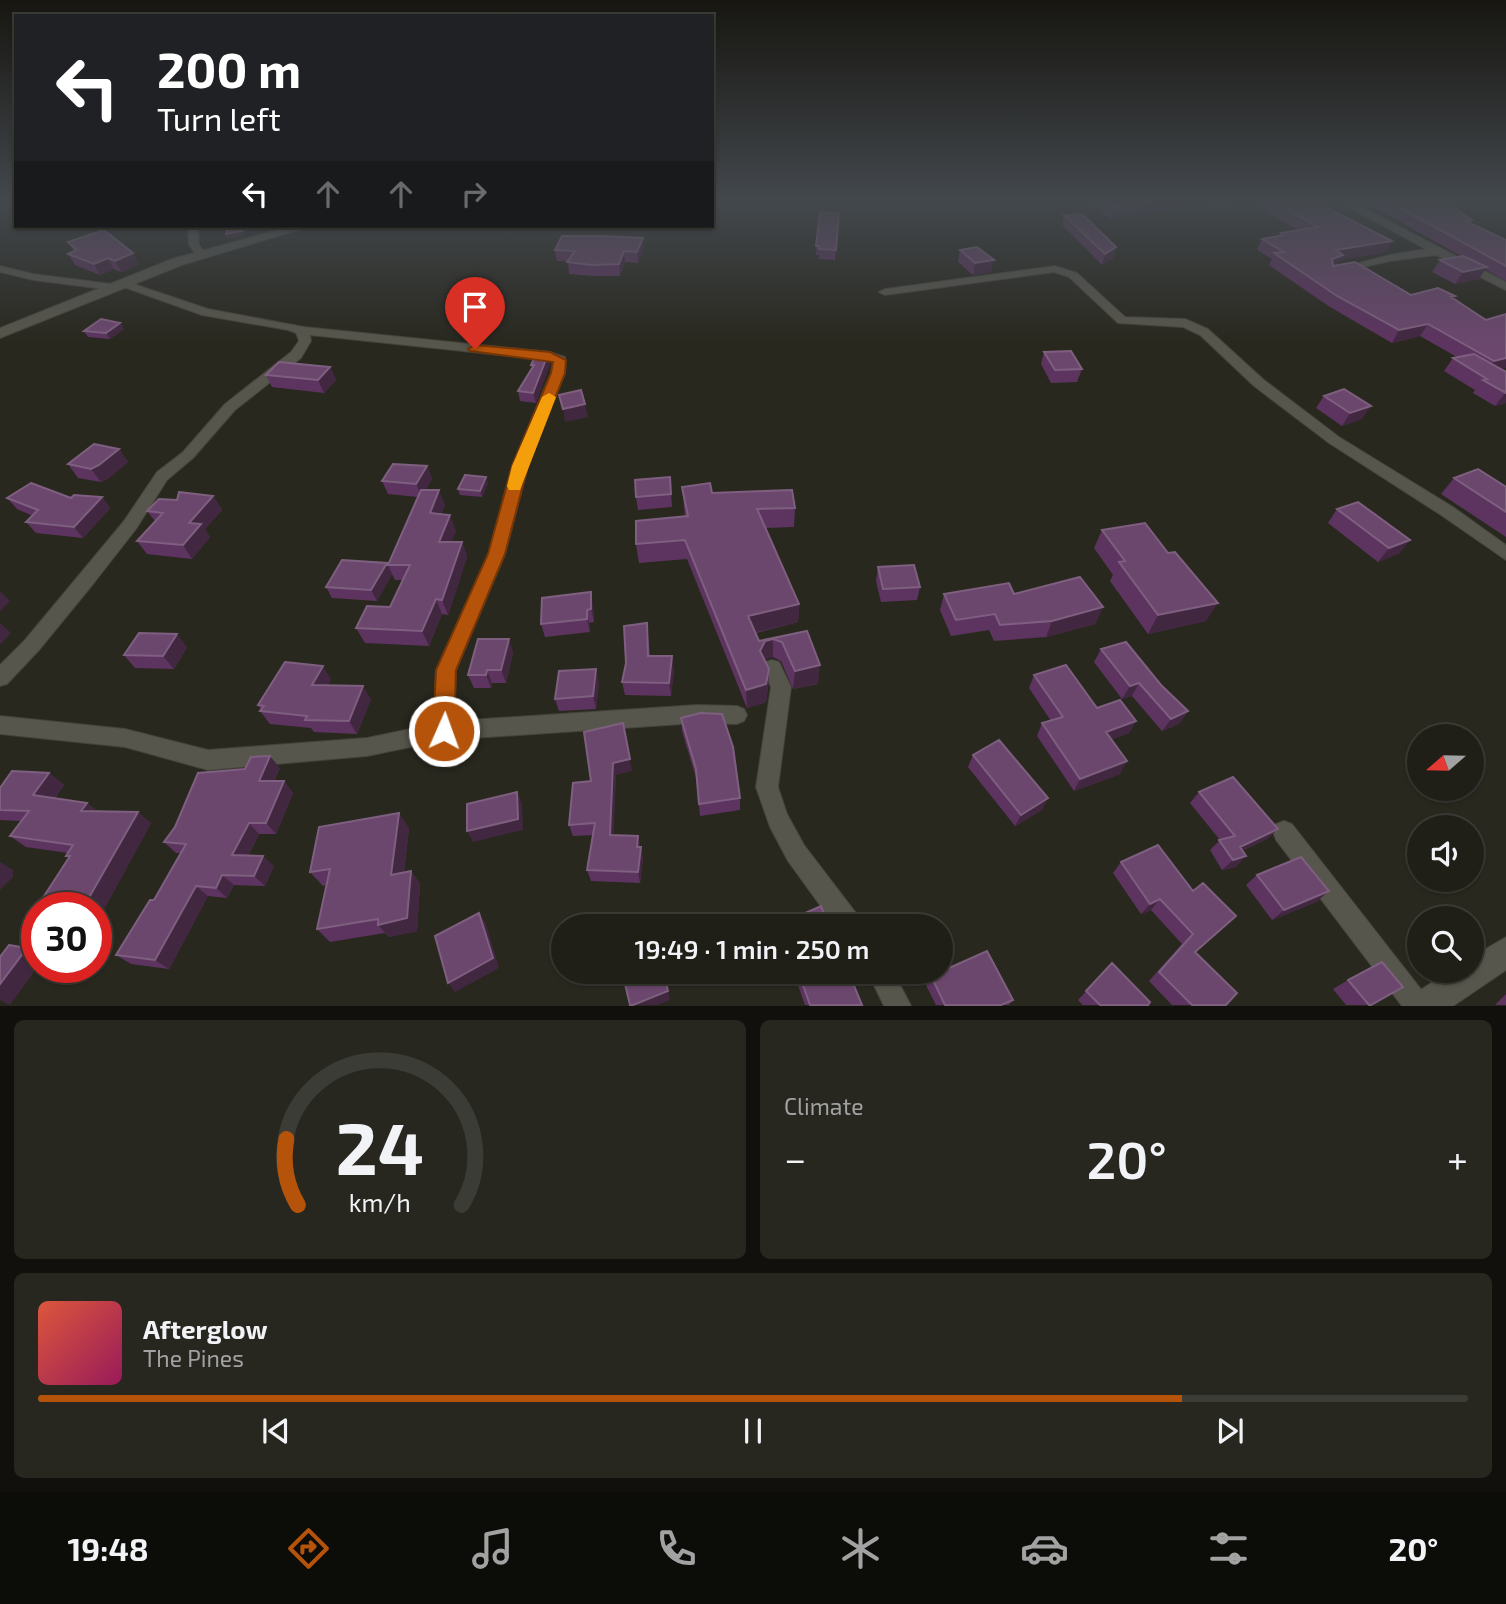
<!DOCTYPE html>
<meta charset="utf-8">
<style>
:root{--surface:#1f1e17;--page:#272720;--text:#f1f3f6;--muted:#a1a2a1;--line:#3c3c36;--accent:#b45309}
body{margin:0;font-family:"Exo 2",sans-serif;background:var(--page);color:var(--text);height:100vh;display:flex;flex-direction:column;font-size:26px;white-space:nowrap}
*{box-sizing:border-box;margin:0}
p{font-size:23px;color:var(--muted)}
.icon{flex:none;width:38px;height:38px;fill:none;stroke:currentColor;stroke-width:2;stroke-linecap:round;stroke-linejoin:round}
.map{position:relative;height:1006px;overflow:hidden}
.sheet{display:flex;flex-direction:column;gap:14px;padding:14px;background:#11100d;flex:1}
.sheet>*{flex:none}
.guide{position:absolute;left:14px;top:14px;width:700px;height:214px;border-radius:0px;box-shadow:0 2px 5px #0004,0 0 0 2px var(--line);background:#202124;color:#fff;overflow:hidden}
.needle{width:46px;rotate:250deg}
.tools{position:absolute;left:1407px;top:724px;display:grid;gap:14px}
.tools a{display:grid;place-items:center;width:77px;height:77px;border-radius:50%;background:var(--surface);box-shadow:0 2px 5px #0004,0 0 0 2px var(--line);font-size:35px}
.speed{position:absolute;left:21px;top:892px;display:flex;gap:14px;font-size:35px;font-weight:700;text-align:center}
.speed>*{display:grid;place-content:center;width:91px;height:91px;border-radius:50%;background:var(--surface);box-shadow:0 2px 5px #0004,0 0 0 2px var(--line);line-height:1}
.speed .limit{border:10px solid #d22;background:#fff;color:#111}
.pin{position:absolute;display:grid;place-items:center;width:60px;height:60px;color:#fff;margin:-72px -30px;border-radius:50% 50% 50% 0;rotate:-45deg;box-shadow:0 0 7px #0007}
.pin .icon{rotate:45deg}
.me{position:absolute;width:77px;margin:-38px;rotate:2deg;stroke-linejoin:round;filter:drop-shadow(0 0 5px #0008)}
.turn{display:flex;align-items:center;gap:24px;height:147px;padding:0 28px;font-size:32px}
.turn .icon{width:91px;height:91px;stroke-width:2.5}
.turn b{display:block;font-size:49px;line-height:60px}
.lanes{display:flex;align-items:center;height:66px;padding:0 28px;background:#0003;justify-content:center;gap:35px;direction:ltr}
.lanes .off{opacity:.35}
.big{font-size:52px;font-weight:600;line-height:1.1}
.sheet .card{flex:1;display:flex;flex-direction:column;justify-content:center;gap:10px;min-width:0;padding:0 24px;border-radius:10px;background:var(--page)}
.sheet .dial{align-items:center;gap:0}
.dial svg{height:182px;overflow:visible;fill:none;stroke:var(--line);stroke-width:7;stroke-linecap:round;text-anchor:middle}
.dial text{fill:var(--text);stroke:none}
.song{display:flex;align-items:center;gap:21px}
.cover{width:84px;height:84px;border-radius:10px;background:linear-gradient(135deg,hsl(10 70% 55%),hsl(330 70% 35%))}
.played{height:7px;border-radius:4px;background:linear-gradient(90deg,var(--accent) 80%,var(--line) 80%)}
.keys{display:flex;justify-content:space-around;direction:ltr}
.heat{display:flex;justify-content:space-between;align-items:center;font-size:38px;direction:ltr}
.sheet .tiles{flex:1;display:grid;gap:14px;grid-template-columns:1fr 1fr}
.card:last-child{grid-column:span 2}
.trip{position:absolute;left:551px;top:914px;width:402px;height:70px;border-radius:35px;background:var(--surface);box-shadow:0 2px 5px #0004,0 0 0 2px var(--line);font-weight:600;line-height:70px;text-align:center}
.tab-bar{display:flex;height:112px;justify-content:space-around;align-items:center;background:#0c0c09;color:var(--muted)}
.tab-bar .icon{width:49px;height:49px}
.tab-bar .current{color:var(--accent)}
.tab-bar b{font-size:32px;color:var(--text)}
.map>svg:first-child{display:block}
</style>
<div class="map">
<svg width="1506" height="1006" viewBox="0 0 1506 1006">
<rect width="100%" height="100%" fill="#29281f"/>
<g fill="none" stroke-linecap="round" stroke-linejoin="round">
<defs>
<path id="minor" d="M1205,201H1239C1231,206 1213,206 1205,201Z
M1337,201H1350L1506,282V290L1436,255L1390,261L1337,273V269L1389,255L1426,249Z
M188,226H198L199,245L207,255L206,257H198L189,245Z
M0,266L33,274L112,284L118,287L112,290L33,280L0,272Z
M1055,266L1077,273L1125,317L1185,319L1208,329L1264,380L1339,437L1453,507L1506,545V560L1441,515L1329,443L1254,386L1200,335L1183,327L1118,323L1069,277L1054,272L885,295L879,292L885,289Z
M122,280L208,309L304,327L550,352L565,357V373L528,466L505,554L456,670L454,721L697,705L737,706L744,709L747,715L744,721L737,724L697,723L444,740L367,756L208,770L125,747L0,734V716L125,729L208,750L367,738L434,724L436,670L489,554L512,466L551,373L553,362L548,360L310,335L311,341L301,358L235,410L193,458L167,480L136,529L93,584L39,650L7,684L0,686V665L25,640L124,521L157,472L183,452L225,404L291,352L299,341L296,333L288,330L202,315L118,285L116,283Z
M772,660L779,662L791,687L778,787L787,814L804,845L859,917L862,926H835L788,861L770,827L756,787L771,687L762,668L765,662Z
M1284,821L1292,824L1427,997L1431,1006H1402L1276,840L1273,832L1276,824Z
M867,971H893L911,1006H884Z"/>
<path id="tertiary" d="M292,226H311L182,265L0,338V328L172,259Z
M1506,937V970L1453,1006H1408L1413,995L1449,971H1472V957Z"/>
</defs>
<use href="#minor" stroke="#44423c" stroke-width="2"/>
<use href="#tertiary" stroke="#44423c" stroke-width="2"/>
<use href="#minor" fill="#57564c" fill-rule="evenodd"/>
<use href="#tertiary" fill="#57564c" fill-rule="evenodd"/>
</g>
<path fill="#5d3460" d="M866,201H894V204L866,202Z
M1085,201H1193L1185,203L1183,207L1111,219Z
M1248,201H1319L1386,252L1340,260L1337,265L1411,295L1453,299L1501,369L1506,372V403L1495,406L1473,393L1475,390L1444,371L1453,358L1457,357L1420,336L1392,343L1330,307L1269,265L1272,259L1257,250L1262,239L1279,236L1281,233L1298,230Z
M1370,201H1444L1472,220L1470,223L1506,240V281L1485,269L1479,279L1455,284L1432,272L1440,260L1461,256L1368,204Z
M839,213L835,260L818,259L819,255H816V246Z
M1064,215L1116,247L1113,258L1102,265L1062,225Z
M68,242L133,253L139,264L121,272L114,269L100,275L75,265L68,254L74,252Z
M644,249L638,263L625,262L620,276H593L569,274L568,261H557L555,250Z
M960,250L991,272L973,275L958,262Z
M120,323L124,329L110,339L88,337L84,331Z
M1044,352L1082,369L1077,382L1051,383L1041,364Z
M550,364L536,403L520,401L518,391L532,368L531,365Z
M330,367L336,380L324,393L272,387L266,375Z
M1324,396L1362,419L1342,426L1316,408Z
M119,449L128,462L109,478L101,482L78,478L68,464Z
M427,466L432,479L425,490L445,505L441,514L456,531L451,542H462L467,557L448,615L442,614L429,646L365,643L356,628L390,607L403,580H395L392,574L377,601L332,598L326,587L388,565L418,497L388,494L382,481Z
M670,477L672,507L638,510L636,497Z
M1454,478L1506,487V537L1441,494Z
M488,483L482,497L460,495L458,489Z
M682,487L795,508L794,527L765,528L799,604L798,622L756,633L759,641L807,631L818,684L793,689L781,661L773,657L764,659L769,669L768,687L766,702L747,708L687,559L639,563L636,544L685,517Z
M213,496L222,510L205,529L210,537L192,559L147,554L137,541L155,521L147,511L177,500Z
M102,497L110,508L83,538L36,533L26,522L33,516L17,509L7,498Z
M1337,509L1400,553L1378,562L1328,523Z
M1102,530L1206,621L1148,634L1110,581L1113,575L1094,548Z
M878,567L920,587L917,600L881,602L876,581Z
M944,594H1014L1103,607L1095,624L1046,637L994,641L989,630L951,636L940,610Z
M593,605L594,622L589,623L590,632L545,637L541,624Z
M647,623L650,656L674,669L671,696L625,695L622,682Z
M187,647L174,669L135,668L124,655Z
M1101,649L1161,685L1188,711L1179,724L1162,731L1132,696L1122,699L1094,662Z
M513,652L506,683H492L491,688H474L468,675Z
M1034,675L1097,708L1136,721L1129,733L1112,739L1120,774L1074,791L1037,736L1042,723L1051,721L1029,688Z
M331,679L328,685L371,699L357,734L314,732L311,728L270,724L260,711L261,710L258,705Z
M599,682L596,709L559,711L555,699Z
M681,718L740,798V810L700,816L697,781L682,731Z
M973,755L1042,810L1015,826L968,767Z
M280,768L274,781H284L293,793L276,834H259L248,856L274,866L265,886L234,885L227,898L208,896L169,969L131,964L116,955L154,900L181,853H176L164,842L245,769Z
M632,771L616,775L613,835L638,836L643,859L640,883L591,881L587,870L593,835L573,836L569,825L591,781Z
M49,773L64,785L55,798L87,803L97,811L151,823L96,924V908H37V930L26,924L69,858L66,856L68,853L26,847L10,836L21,821L0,820V788Z
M1199,792L1278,829L1267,839L1242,851L1236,867L1222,870L1210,850L1220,840L1190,803Z
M409,828L404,872L411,871L420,884L417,931L389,937L385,933L330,942L317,929L326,885L323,886L310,872Z
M1121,862L1193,891L1195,952L1226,1005H1172L1149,981L1182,944L1151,910L1141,914L1113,873Z
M1257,875L1329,891L1316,902L1272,920L1246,885Z
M1112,963L1148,1005H1149H1083L1078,1000Z
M793,971H848L862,1005H805Z
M931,976L1013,1000L1009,1005H936L926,985Z
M1348,980L1371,1005H1346L1333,989Z
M1506,994V1005H1495Z"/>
<path fill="#422741" d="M1157,201H1193L1185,203L1183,207L1111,219L1114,208Z
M243,226H247L244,236L228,239L226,234Z
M643,238L644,249L638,263L637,252Z
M1392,241L1386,252L1340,260L1337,267L1326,270L1336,250Z
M1116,247L1113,258L1102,265L1105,254Z
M624,251L625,262L620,276L619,264Z
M133,253L139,264L121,272L115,261Z
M108,258L114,269L100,275L94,264Z
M994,260L991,272L973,275L975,263Z
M1487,267L1479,279L1455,284L1463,272Z
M120,323L124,329L110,339L106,333Z
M1428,324L1420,336L1392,343L1399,330Z
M548,354L550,364L536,403L533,393Z
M1506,358V368L1484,373L1494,361Z
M330,367L336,380L324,393L318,380Z
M1505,393H1506V403L1495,406Z
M585,404L588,417L565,422L563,409Z
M1371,406L1362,419L1342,426L1350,413Z
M119,449L128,462L109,478L101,482L91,469Z
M427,466L432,479L422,497L416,484Z
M486,477L488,483L482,497L480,491Z
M439,490L445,505L436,528L430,513Z
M213,496L222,510L205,529L210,537L192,559L183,545L189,523Z
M102,497L110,508L83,538L74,527Z
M450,515L456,531L445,557L439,542Z
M1410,540L1400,553L1378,562L1389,548Z
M462,542L467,557L448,615L442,600Z
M387,563L392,574L377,601L371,590Z
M0,591L10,601L0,611Z
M591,592L593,605L594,622L591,609Z
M436,599L442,614L429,646L422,631Z
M1218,603L1206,621L1148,634L1158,615Z
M799,604L798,622L748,634V616Z
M1103,607L1095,624L1046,637L1052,621Z
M587,610L589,623L590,632L587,619Z
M0,623L11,633L0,645Z
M177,634L187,647L174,669L163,656Z
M509,639L513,652L506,683L501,670Z
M773,639V657L764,659L760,651L765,641Z
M672,656L674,669L671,696L669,683Z
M820,665L818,684L793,689L795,671Z
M323,666L331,679L321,698L312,685Z
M596,669L599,682L596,709L593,696Z
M769,669L768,687L766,702L747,708L746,690Z
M487,670L492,683L491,688L486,675Z
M1139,683L1132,696L1122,699L1130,686Z
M363,686L371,699L357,734L349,721Z
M1188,711L1179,724L1162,731L1171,719Z
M1136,721L1129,733L1099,744L1106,732Z
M623,723L632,771L616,775L613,846L610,835L613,763Z
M270,756L280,768L269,793L259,781Z
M1127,761L1120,774L1074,791L1080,779Z
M49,773L64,785L48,807L33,795Z
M284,781L293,793L276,834L266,823Z
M517,792L522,804L523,830L473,842L467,831Z
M1048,798L1042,810L1015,826L1021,815Z
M87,803L102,815L81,811Z
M138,812L151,823L96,924V908H83Z
M399,813L409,828L402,888L391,875Z
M249,823L259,834L243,866L232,855Z
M1278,829L1267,839L1229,857L1240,847Z
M638,836L643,859L640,883L638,872L637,847Z
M263,856L274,866L265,886L254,876Z
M1246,856L1236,867L1222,870L1233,860Z
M0,862L13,870V877L0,890Z
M411,871L420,884L417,931L389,937L378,925Z
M222,875L234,885L227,898L216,888Z
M196,886L208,896L169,969L155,960Z
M1329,891L1316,902L1272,920L1284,910Z
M1160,899L1151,910L1141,914L1150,904Z
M479,913L486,924L499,968L455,992L448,983Z
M27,948L37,954V968L10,1005L0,1000V984Z
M668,991L670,1000L657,1005H633Z"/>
<path fill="#6b476e" stroke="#7e5f7f" stroke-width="2" d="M1104,201H1157L1114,208Z
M1272,201H1319L1333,211L1392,241L1336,250L1343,255L1332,259L1333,266L1355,262L1411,295L1438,288L1455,296L1451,297L1486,320L1506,314V358L1494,361L1428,324L1399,330L1337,296L1274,253L1284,252L1262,239L1284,235L1281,233L1318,227Z
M1387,201H1444L1472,220L1465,221L1506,240V266Z
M820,212L839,213L836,250L819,249V246H816Z
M1082,214L1116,247L1105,254L1064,215Z
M228,226H243L242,231L226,234Z
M104,230L133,253L115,261L108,258L94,264L68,254L77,250L68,242Z
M562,236H601L643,238L637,252L624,251L619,264L591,265L567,262L575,251L555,250Z
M977,247L994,260L975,263L960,250Z
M1463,256L1487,267L1463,272L1440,260Z
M101,319L120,323L106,333L84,331Z
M1071,351L1082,369L1055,370L1044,352Z
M537,352L548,354L533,393L518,391L534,365H531Z
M1474,354L1506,372V393L1483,380L1487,379L1453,358Z
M279,362L330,367L318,380L266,375Z
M1344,389L1371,406L1350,413L1324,396Z
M581,390L585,404L563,409L559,395Z
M94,444L119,449L99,465L91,469L68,464Z
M393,464L427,466L416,484L382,481Z
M1478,469L1506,487V512L1454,478Z
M465,475L486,477L480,491L458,489Z
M670,477L671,494L636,497L635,480Z
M31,483L71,498L74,495L102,497L74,527L26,522L38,510L7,498Z
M710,483L712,493L792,490L795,508L757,509L799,604L748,616L759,641L807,631L820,665L795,671L782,642L773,639L765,641L760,651L769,669L766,684L746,690L685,540L636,544V521L688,516L682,487Z
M421,490H439L430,513L450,515L439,542H462L442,600L436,599L422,631L356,628L367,606L390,607L410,565H388Z
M179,492L213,496L189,523L201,524L183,545L137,541L163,513L147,511L159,499L177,500Z
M1358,502L1410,540L1389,548L1337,509Z
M1145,523L1168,553L1175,552L1218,603L1158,615L1119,562L1125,561L1102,530Z
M342,560L387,563L371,590L326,587Z
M914,565L920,587L883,589L878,567Z
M1080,577L1103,607L1052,621L1000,625L995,614L956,620L944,594L1009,583L1014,594Z
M591,592V609L587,610V619L541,624L542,598Z
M647,623L648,656H672L669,683L622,682L626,663L624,626Z
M139,633L177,634L163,656L124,655Z
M478,639H509L501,670H487L486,675H468Z
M1126,642L1161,685L1188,711L1171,719L1139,683L1130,686L1101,649Z
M285,662L323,666L312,685L363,686L349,721L305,720L307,716L260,711L264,706L258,705Z
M1066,665L1097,708L1120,700L1136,721L1106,732L1127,761L1080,779L1042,723L1063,717L1034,675Z
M596,669L593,696L555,699L559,671Z
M700,713L722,714L733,747L740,798L699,804L696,769L681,718Z
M623,723L630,759L613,763L610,835L638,836L637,847H641L638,872L587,870L595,823L569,825L573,783L591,781L584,732Z
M999,740L1048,798L1021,815L973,755Z
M270,756L259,781H284L266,823H249L232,855L263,856L254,876L222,875L216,888L196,886L155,960L116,955L150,900H154L186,844L164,842L175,827L198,773L245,769L251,757Z
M12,771L49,773L33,795L87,803L81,811L138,812L83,908H37V924H26L70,856H66L73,845L10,836L29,811L0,810V788Z
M1233,777L1278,829L1240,847L1246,856L1233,860L1219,840L1235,836L1199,792Z
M517,792L518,819L467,831V804Z
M399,813L391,875L411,871L407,918L378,925V919L317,929L330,869L310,872L319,827Z
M1158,845L1193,891L1203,883L1236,916L1195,952L1237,993L1226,1005H1192L1159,972L1193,934L1160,899L1150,904L1121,862Z
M1301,857L1329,891L1284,910L1257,875Z
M821,906L829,926H781L780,924Z
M479,913L493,958L448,983L435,936Z
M741,918L744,926H722Z
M9,945L27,948L0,984V957Z
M987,951L1013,1000L1001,1005H945L931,976Z
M1382,962L1403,987L1371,1005H1369L1348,980Z
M1112,963L1150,1002L1148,1005H1149H1100L1086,991Z
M622,971H663L668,991L633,1005H630Z
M798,971H848L862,1005H810Z"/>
<linearGradient id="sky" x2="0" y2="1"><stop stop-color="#171611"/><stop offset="0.59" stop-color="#43484d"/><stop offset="1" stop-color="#43484d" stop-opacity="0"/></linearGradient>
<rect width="1506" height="342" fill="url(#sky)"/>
<path fill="#b45309" stroke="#753606" stroke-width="2" d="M475,345L550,352L566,360L565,373L528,466L505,554L456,670L454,731L451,737L444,740L436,737L433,731L436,670L488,554L512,466L551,373L553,362L470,351L468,349Z"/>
<path fill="#f59e0b" d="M549,393L556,397L520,490H509L507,486L512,466L542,397Z"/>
</svg>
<div class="tools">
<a><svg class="needle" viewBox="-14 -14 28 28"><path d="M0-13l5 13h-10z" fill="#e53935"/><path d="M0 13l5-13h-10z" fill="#a1a2a1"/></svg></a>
<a><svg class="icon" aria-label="sound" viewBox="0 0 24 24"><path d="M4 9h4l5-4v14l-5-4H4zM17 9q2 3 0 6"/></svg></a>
<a><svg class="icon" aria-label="search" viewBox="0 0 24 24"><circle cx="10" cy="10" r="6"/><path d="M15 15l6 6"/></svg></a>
</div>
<div class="speed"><div class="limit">30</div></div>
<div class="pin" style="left:475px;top:349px;background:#d93025"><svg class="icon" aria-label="arrive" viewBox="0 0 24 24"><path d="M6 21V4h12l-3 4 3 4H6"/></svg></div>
<svg class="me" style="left:444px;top:731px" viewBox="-20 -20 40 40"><circle r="17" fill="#b45309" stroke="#fff" stroke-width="3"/><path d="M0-11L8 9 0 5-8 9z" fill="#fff"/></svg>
<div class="trip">19:49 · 1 min · 250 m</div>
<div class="guide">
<div class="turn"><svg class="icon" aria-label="left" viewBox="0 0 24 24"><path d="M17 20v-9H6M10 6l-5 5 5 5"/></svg><div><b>200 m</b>Turn left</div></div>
<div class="lanes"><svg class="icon" aria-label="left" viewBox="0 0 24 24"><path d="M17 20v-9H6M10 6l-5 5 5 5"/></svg><svg class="icon off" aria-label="ahead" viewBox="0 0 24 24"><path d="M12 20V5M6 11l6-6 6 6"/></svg><svg class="icon off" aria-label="ahead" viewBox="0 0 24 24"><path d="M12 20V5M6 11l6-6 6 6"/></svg><svg class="icon off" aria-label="right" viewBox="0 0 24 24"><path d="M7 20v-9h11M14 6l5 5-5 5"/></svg></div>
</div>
</div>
<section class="sheet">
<div class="tiles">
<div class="card dial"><svg viewBox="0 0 100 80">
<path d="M14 69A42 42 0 1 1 86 69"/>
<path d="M14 69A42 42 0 0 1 9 40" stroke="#b45309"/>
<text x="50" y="56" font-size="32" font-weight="700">24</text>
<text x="50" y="72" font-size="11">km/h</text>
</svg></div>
<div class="card"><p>Climate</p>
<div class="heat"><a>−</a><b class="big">20°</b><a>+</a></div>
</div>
<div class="card">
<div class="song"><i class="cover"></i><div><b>Afterglow</b><p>The Pines</p></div></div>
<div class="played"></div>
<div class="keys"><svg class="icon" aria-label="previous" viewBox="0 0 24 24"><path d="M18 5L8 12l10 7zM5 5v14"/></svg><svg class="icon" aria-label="pause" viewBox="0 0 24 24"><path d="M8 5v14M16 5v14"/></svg><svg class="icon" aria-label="next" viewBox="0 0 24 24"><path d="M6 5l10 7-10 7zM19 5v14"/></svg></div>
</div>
</div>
</section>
<nav class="tab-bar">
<b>19:48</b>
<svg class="icon current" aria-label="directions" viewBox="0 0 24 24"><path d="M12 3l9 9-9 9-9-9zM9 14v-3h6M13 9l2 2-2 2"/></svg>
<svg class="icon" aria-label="music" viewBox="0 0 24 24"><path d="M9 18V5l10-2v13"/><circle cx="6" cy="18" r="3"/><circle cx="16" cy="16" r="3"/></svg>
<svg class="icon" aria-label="phone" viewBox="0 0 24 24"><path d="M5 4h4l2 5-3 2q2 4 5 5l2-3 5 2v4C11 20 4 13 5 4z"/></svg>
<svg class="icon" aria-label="climate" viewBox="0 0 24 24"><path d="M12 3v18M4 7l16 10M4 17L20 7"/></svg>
<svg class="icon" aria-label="car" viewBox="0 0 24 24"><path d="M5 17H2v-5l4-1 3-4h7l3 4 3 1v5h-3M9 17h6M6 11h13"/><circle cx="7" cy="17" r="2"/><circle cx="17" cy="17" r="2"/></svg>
<svg class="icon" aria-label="filters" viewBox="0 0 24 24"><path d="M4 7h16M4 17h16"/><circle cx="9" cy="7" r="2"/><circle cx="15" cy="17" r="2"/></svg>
<b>20°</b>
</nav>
